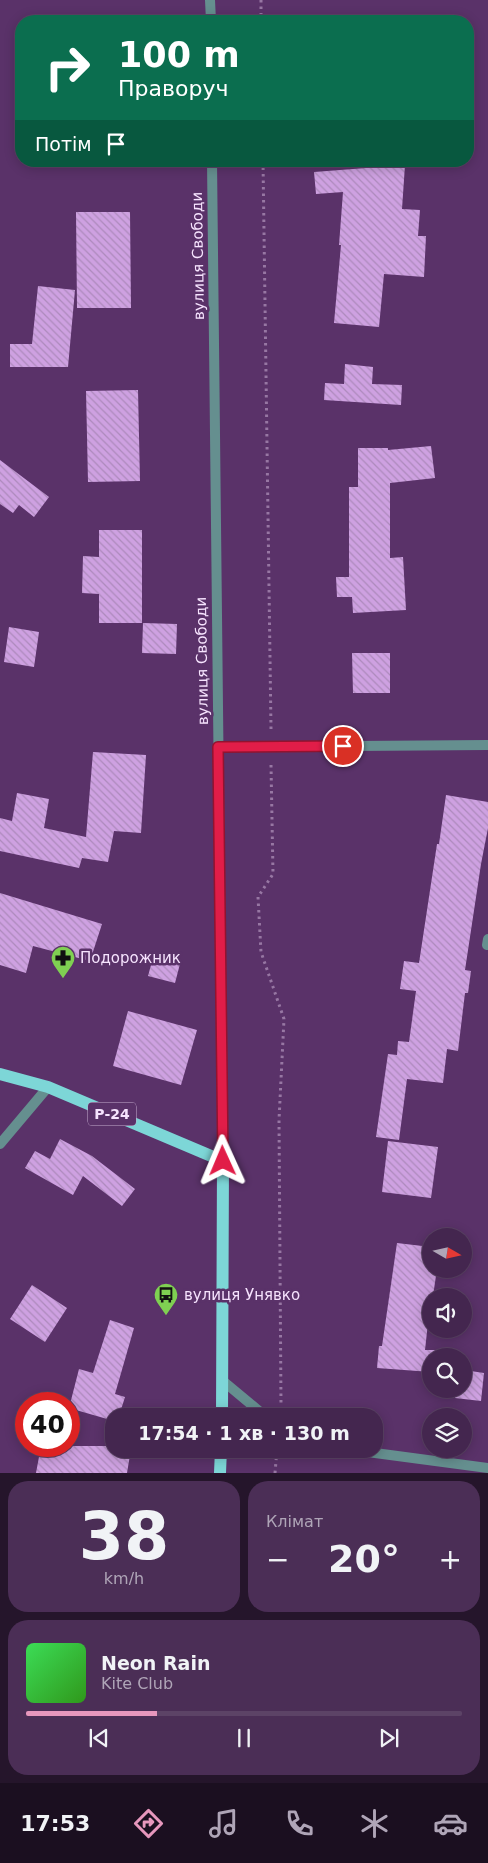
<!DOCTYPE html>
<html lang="uk">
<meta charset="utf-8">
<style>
:root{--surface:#44264f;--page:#4b2e56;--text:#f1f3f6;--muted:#afa5b7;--line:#5c4366;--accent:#e797bd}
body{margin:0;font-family:"DejaVu Sans",sans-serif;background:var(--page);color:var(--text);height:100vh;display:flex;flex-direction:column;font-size:19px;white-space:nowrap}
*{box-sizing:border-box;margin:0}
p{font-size:16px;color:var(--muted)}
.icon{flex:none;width:28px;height:28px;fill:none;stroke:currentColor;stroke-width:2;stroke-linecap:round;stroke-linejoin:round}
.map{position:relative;height:1473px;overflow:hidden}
.details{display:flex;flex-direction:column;gap:8px;padding:8px;background:#25152b;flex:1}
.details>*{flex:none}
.hud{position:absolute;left:15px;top:15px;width:459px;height:152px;border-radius:20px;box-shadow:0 2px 12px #0003,0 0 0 1px var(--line);background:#0b6e4f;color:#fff;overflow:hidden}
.needle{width:32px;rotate:99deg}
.tools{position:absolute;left:422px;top:1228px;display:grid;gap:10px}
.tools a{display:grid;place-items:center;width:50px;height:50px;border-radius:50%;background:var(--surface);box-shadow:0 2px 12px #0003,0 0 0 1px var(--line);font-size:25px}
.speed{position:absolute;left:15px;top:1392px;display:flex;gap:10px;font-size:25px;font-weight:700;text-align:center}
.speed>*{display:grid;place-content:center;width:65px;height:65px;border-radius:50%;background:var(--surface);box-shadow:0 2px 12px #0003,0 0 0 1px var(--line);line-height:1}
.speed .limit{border:8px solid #d22;background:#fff;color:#111}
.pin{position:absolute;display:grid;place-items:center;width:42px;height:42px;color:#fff;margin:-21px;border:2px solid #fff;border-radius:50%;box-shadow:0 1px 5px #0007}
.me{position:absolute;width:55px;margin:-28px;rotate:359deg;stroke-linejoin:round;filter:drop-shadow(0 0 4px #0008)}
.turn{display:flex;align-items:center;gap:18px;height:105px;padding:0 20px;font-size:22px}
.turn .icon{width:65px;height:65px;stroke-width:2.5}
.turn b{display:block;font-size:35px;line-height:42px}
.then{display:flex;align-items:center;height:48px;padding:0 20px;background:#0003;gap:10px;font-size:19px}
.big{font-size:38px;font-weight:800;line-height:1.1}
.details .widget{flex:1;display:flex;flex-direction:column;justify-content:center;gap:8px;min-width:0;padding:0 18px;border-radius:20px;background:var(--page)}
.details .dial{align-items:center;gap:0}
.dial b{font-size:65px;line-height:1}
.song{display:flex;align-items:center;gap:15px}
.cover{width:60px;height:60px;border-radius:8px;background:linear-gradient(135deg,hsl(130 70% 55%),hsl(110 70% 35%))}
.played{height:5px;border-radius:2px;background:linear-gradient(90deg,var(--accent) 30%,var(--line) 30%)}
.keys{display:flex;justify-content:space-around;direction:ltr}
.heat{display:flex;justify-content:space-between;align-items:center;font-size:28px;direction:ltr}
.details .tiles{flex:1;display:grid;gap:8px;grid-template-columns:1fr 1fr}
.widget:last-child{grid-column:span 2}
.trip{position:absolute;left:105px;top:1408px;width:278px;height:50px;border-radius:20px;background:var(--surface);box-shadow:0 2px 12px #0003,0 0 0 1px var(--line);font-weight:800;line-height:50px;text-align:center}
.tab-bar{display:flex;height:80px;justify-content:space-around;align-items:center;background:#1b0f20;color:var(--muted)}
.tab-bar .icon{width:35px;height:35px}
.tab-bar .active{color:var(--accent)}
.tab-bar b{font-size:22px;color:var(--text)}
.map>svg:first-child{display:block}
</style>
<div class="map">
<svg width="488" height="1473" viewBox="0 0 488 1473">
<defs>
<pattern id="building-back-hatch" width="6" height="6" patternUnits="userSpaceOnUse" patternTransform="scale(1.25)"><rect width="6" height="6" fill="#cea1e1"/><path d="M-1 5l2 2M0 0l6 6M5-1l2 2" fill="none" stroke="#ad8abc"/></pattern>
</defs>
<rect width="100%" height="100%" fill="#5a3269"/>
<path fill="url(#building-back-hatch)" d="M405,165L402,209L420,210L418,236H426L424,277L384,274L379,327L334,323L341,245H339L343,192L316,194L314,172Z
M76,212H130L131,308H77Z
M38,286L75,290L68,367H10V344H32Z
M345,364L373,367L372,384L402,385L401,405L324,400L325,383L344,384Z
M138,390L140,481L88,482L86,391Z
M431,446L435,478L390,483V558L403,557L406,610L353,613L352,597H337L336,577H349V487H358V448H388V450Z
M0,460L49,497L34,517L19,505L13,513L0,504Z
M99,530H142V623H99V594L82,593L83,556L99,557Z
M143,623L177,624L176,654L142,653Z
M9,627L39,632L34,667L4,662Z
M352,653H390V693H353Z
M93,752L146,755L141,833L114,831L108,862L82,858L79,868L0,851V818L12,821L17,793L49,799L44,828L86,837Z
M446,795L488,802V828L481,864L465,970L471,971L468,993H465L458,1051L447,1049L443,1083L407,1079L399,1140L376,1137L388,1054L397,1055L398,1041L409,1042L416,991L400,989L404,961L419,963L437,844H439Z
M0,893L102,924L90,961L33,946L26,973L0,965Z
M154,954L181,960L175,983L148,976Z
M128,1011L197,1030L181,1085L113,1066Z
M60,1139L92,1156L135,1189L122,1206L83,1176L73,1195L25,1168L35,1151L50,1159Z
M388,1141L438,1147L431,1198L382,1192Z
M397,1243L431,1247V1269H437L433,1296H431L425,1350H435L434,1356H431V1372L377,1368L379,1346H382Z
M32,1285L67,1308L45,1342L10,1319Z
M110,1320L134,1328L115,1394L125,1397L119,1416H114V1421L69,1408L79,1369L93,1373Z
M464,1370L484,1373L481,1401L455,1398L456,1389H464Z
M41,1446H114V1449H131L127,1473H36Z"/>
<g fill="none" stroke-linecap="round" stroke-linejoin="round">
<path stroke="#9777a3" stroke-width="3" stroke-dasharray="2.5 4" stroke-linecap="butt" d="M261,0V21
M263,161L271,729
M271,765L273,874L258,897L261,952L284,1019L279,1120L281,1406
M275,1473L277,1449"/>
<path stroke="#658f8f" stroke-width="10" d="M218,747L488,745
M487,945L488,939
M0,1144L48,1087
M223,1381L265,1416
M345,1449L488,1468"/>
<path stroke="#658f8f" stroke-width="10" d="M210,0L211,21
M212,161L223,1161"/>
<path stroke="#7dd6d7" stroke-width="12" d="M0,1074L48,1087L223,1161L222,1416
M220,1473L221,1449"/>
</g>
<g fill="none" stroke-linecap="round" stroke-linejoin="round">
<defs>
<path id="route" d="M223,1161L218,747L343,746"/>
</defs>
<use href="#route" stroke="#92132f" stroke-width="12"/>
<use href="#route" stroke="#e11d48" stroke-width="9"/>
</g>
<defs>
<symbol id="pharmacy-pin" viewBox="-11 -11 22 30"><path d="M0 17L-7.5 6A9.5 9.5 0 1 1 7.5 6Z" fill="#7fd052" stroke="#5a3269"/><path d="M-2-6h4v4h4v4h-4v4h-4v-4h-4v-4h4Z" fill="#111"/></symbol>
<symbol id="bus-pin" viewBox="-11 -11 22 30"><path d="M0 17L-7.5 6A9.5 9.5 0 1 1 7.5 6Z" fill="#7fd052" stroke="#5a3269"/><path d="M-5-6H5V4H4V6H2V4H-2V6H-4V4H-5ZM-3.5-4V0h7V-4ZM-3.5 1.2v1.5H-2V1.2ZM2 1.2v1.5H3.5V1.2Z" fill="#111"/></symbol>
</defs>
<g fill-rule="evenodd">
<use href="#pharmacy-pin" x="49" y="944" width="28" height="38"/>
<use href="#bus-pin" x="152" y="1281" width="28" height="38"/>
</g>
<g text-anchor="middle" stroke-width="5" stroke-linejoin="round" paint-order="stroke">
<rect fill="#5a3269" stroke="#c7aed1" stroke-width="1" x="88" y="1102.5" width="48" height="23" rx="4"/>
<g font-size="14" font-weight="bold" fill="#f6e3fe">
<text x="112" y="1119">Р-24</text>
</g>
<g font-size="15" fill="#f6e3fe" stroke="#5a3269">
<text transform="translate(198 256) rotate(-91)" y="5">вулиця Свободи</text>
<text transform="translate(202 661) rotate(-91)" y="5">вулиця Свободи</text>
</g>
<g font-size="15" fill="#f6e3fe" stroke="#5a3269" text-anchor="start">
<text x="80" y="963">Подорожник</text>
<text x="184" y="1300">вулиця Унявко</text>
</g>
</g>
</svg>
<div class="tools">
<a><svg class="needle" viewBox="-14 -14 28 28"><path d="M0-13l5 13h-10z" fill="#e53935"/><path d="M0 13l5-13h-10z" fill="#afa5b7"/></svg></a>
<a><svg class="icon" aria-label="sound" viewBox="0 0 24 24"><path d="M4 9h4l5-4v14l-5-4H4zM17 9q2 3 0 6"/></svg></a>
<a><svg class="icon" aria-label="search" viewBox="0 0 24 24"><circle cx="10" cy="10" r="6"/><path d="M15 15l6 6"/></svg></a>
<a><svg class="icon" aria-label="layers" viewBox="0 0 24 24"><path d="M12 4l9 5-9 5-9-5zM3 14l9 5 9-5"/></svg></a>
</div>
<div class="speed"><div class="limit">40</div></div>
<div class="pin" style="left:343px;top:746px;background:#d93025"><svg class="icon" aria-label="arrive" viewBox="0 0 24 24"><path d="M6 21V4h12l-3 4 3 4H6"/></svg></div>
<svg class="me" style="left:223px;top:1161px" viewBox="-20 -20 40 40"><path d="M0-17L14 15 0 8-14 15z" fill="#e11d48" stroke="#fff" stroke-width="4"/></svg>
<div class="trip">17:54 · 1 хв · 130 m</div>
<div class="hud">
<div class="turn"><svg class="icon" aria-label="right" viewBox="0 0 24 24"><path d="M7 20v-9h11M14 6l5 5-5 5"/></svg><div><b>100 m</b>Праворуч</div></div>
<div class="then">Потім<svg class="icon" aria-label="arrive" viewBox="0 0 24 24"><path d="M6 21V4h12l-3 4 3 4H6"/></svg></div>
</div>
</div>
<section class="details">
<div class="tiles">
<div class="widget dial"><b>38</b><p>km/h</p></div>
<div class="widget"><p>Клімат</p>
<div class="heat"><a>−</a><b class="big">20°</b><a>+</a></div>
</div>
<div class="widget">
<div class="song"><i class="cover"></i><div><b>Neon Rain</b><p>Kite Club</p></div></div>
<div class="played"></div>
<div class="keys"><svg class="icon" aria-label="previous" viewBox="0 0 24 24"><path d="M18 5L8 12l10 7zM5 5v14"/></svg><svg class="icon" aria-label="pause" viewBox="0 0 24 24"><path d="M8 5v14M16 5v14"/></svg><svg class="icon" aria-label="next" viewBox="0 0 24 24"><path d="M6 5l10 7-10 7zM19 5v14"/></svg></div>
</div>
</div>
</section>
<nav class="tab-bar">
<b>17:53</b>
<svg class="icon active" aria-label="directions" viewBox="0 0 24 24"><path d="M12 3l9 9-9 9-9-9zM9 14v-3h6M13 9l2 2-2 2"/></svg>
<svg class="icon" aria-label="music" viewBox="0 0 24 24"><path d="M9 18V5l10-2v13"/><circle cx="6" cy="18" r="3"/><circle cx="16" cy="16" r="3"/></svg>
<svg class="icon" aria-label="phone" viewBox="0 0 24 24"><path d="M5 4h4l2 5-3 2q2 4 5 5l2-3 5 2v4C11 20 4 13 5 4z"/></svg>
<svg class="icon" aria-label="climate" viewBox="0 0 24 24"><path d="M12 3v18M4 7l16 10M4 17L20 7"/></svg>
<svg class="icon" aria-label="car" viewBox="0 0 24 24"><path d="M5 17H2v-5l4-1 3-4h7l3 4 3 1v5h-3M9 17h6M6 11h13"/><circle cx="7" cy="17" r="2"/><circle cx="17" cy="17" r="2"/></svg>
</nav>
